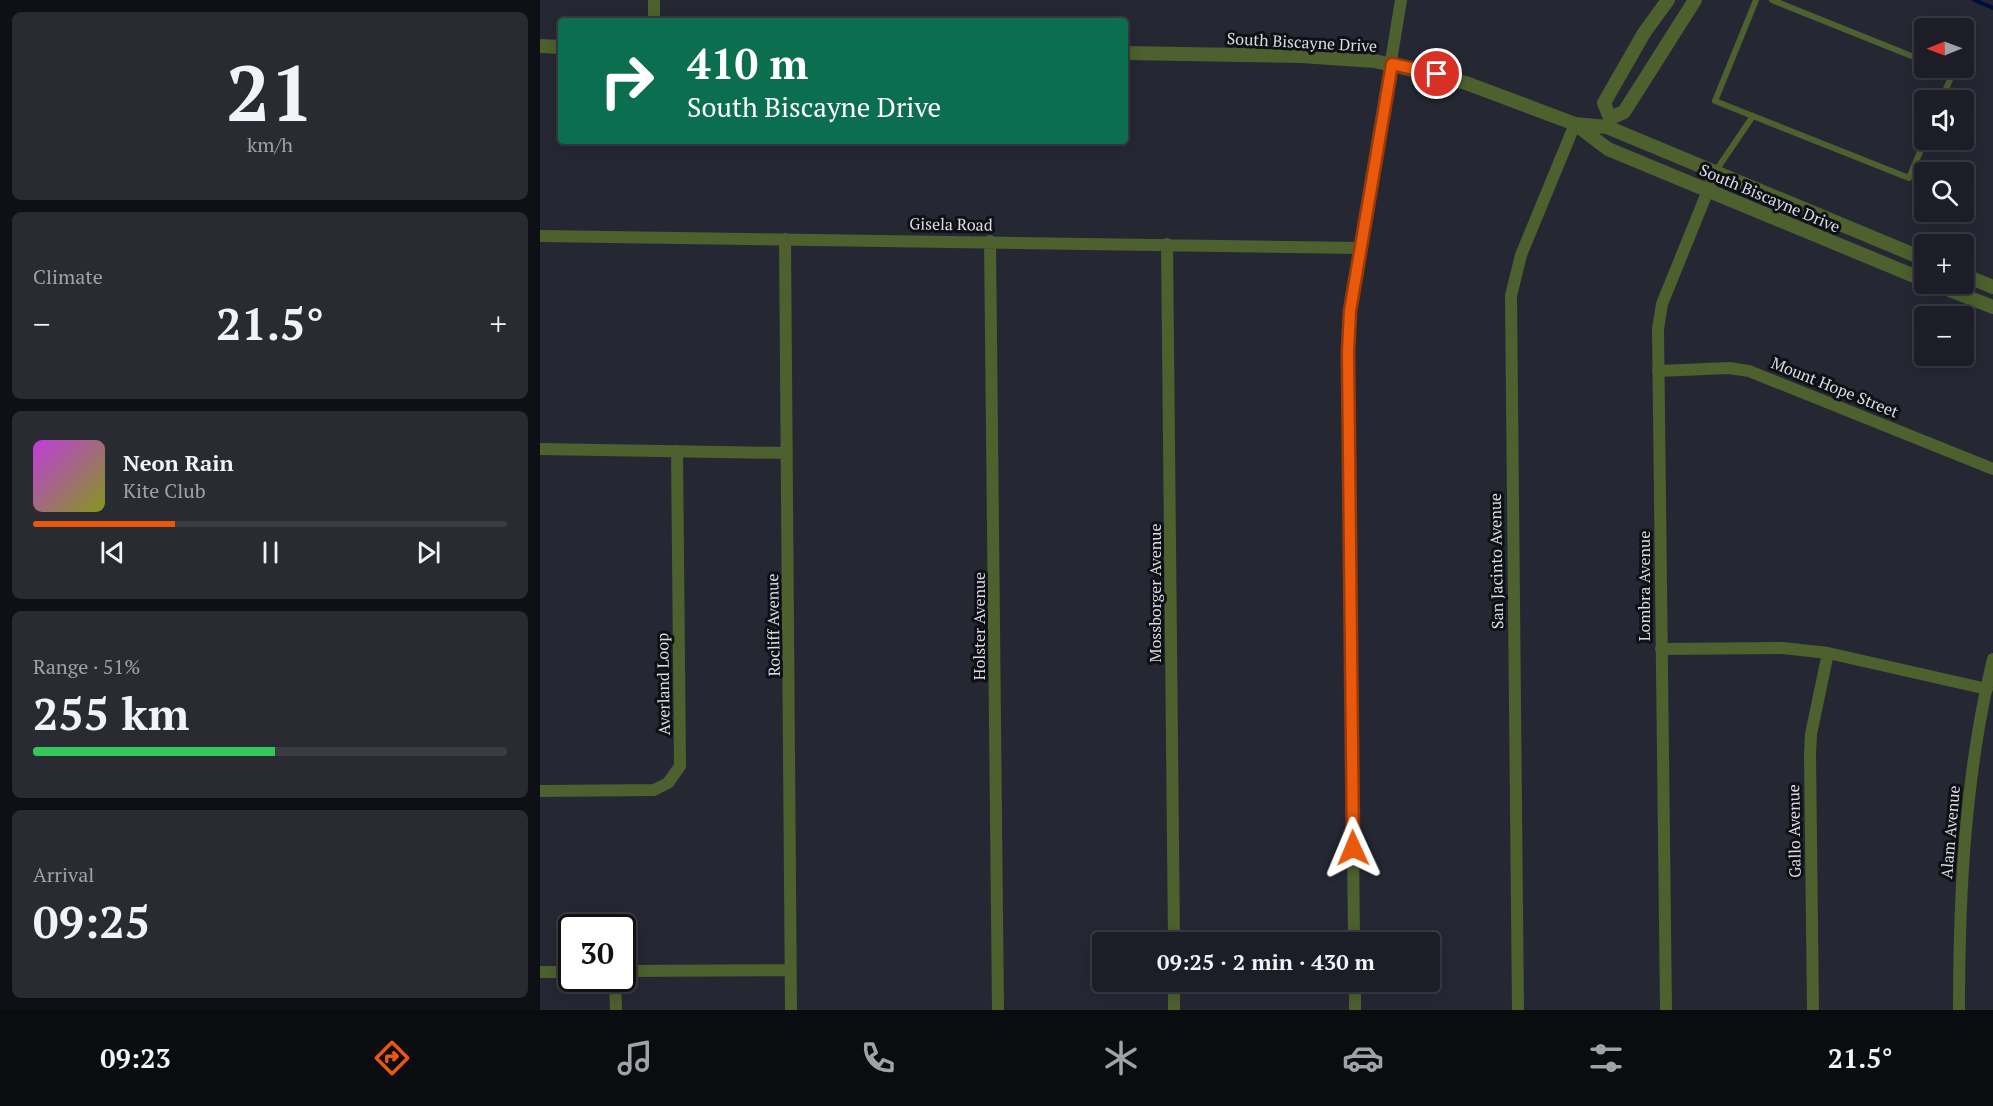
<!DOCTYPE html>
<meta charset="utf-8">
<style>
:root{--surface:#1c1d26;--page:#292a32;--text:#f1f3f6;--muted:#a0a2a7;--line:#3a3b43;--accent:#ea580c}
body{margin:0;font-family:"PT Serif",serif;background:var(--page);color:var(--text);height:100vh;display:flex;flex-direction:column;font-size:22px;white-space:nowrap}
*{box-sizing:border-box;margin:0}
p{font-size:20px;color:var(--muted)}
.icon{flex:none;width:33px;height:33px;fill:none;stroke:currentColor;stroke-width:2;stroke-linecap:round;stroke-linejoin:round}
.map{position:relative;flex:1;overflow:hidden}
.drawer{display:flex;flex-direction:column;gap:12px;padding:12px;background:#0f1015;width:540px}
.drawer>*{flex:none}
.guide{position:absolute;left:18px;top:18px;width:570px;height:126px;border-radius:6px;box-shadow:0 3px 15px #0003,0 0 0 2px var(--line);background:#0b6e4f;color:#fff;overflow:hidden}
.needle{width:39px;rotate:269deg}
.buttons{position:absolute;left:1374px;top:18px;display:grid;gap:12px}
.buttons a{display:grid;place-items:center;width:60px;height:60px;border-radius:6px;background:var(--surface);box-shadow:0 3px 15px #0003,0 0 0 2px var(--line);font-size:30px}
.speed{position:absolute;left:18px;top:914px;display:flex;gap:12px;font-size:30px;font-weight:700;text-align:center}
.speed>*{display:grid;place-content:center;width:78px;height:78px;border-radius:50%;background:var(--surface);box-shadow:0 3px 15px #0003,0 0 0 2px var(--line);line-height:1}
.speed .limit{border:3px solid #111;border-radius:9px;background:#fff;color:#111}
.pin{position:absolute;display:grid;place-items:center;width:51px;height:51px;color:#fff;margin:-26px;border:3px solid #fff;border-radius:50%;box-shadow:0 2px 6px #0007}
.me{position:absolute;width:66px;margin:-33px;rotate:359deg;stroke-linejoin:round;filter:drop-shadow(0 0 4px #0008)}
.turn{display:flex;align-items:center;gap:21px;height:126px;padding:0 30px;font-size:27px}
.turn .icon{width:78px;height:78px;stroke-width:2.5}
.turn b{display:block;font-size:42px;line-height:51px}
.big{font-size:45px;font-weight:600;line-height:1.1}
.drawer .card{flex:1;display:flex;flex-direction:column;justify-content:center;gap:9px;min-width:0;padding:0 21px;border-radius:9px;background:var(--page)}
.drawer .dial{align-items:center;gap:0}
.dial b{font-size:78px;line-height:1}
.song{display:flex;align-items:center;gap:18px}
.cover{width:72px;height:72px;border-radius:9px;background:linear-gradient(135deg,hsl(290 70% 55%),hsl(70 70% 35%))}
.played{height:6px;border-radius:3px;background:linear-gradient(90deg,var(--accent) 30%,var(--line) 30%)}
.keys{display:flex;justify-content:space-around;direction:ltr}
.heat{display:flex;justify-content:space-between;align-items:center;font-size:33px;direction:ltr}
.charge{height:9px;border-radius:4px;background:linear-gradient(90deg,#34c759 51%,var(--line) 0)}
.trip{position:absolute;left:552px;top:932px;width:348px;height:60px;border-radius:6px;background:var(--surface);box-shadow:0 3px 15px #0003,0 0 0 2px var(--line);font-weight:600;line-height:60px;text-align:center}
.tabs{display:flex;height:96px;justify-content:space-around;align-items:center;background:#0b0c0f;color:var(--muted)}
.tabs .icon{width:42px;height:42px}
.tabs .on{color:var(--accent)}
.tabs b{font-size:27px;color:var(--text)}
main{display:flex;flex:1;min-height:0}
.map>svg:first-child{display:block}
</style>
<main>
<section class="drawer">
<div class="card dial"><b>21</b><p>km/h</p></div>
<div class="card"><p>Climate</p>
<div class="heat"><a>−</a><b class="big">21.5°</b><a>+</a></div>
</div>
<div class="card">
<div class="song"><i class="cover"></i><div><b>Neon Rain</b><p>Kite Club</p></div></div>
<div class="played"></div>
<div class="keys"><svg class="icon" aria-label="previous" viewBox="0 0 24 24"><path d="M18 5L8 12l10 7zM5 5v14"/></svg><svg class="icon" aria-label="pause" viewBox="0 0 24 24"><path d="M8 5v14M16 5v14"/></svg><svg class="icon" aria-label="next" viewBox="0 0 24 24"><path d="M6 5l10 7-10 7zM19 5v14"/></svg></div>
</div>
<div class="card"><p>Range · 51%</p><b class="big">255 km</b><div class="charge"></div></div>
<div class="card"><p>Arrival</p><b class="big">09:25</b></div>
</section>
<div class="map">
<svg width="1453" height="1010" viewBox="0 0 1453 1010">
<rect width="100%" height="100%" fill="#252733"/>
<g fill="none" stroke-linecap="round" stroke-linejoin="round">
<path stroke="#000f3c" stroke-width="4" d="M1434,0L1453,8"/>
<path stroke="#4d602e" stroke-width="6" d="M1216,0L1175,101L1369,178L1385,140
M1232,0L1384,61
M1400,68L1413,73L1401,100
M1175,172L1213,116"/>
<path stroke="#4d602e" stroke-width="12" d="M114,21V0
M0,236L821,248
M245,239L251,1010
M450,241L458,1010
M627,244L634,942
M1118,371L1189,368L1209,371L1453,469
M0,449L247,453
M1121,649L1243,648L1288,653L1447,689
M0,791L114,790L128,783L140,766L137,451
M814,942L808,352L810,311L861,0
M82,971L251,970
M0,972H32
M75,978L76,1010
M634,981V1010
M815,981V1010
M978,1010L971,296L981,255L1035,124
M1126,1010L1118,329L1122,304L1175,173
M1273,1010L1270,755L1271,734L1288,653
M1419,1010C1419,892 1425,774 1453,659"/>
<path stroke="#4d602e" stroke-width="14" d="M1128,0L1104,33L1064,103L1070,118L1084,112L1155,0
M0,46L21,47
M585,53L761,56L835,61L926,83L1035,124L1067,127L1384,259
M1035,124L1068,149L1384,280
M1424,275L1453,287
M1394,284L1453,307"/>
</g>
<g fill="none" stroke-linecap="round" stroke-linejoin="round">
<defs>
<path id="route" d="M813,848L808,352L810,311L852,64L897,74"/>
</defs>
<use href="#route" stroke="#983908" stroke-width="15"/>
<use href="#route" stroke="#ea580c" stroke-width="10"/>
</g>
<g text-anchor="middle" stroke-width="6" stroke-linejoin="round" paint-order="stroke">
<g font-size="16" fill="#dbdde5" stroke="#0f1016">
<text transform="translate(762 42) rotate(3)" y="6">South Biscayne Drive</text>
<text transform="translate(1230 198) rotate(23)" y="6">South Biscayne Drive</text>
<text transform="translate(411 224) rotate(1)" y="6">Gisela Road</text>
<text transform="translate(1295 387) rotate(22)" y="6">Mount Hope Street</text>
<text transform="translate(956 561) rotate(-91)" y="6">San Jacinto Avenue</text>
<text transform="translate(1104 586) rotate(-90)" y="6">Lombra Avenue</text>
<text transform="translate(615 593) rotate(-90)" y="6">Mossborger Avenue</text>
<text transform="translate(233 625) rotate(-91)" y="6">Rocliff Avenue</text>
<text transform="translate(439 626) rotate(-90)" y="6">Holster Avenue</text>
<text transform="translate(123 684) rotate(-91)" y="6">Averland Loop</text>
<text transform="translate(1254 831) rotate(-91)" y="6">Gallo Avenue</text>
<text transform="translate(1410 832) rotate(-85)" y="6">Alam Avenue</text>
</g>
</g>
</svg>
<div class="buttons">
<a><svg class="needle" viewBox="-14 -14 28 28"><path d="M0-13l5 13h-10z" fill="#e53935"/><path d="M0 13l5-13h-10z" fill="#a0a2a7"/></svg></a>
<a><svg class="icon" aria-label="sound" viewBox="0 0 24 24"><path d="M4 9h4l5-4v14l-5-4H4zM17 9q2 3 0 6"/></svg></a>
<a><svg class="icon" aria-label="search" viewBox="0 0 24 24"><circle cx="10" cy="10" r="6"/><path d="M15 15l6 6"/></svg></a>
<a>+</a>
<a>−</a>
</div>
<div class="speed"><div class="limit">30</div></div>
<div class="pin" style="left:897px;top:74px;background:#d93025"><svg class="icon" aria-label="arrive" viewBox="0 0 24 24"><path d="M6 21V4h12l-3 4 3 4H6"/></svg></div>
<svg class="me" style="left:813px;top:848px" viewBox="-20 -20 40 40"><path d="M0-17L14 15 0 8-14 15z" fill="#ea580c" stroke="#fff" stroke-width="4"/></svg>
<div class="trip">09:25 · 2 min · 430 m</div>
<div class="guide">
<div class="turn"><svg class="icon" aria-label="right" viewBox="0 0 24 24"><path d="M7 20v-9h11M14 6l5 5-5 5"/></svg><div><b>410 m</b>South Biscayne Drive</div></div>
</div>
</div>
</main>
<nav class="tabs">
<b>09:23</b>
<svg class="icon on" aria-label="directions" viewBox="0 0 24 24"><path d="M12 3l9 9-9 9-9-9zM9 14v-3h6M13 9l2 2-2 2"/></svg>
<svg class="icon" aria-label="music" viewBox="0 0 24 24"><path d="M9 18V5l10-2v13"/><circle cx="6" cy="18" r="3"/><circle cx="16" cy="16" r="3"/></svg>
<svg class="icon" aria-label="phone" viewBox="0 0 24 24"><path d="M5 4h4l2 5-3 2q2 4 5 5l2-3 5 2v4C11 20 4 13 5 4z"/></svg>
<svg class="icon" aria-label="climate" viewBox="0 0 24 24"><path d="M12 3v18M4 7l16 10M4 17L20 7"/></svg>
<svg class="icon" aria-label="car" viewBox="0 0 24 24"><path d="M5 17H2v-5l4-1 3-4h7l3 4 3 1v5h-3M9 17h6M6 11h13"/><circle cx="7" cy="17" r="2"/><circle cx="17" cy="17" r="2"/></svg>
<svg class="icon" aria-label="filters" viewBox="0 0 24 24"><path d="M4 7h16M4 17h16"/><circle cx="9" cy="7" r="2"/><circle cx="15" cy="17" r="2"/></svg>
<b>21.5°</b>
</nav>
